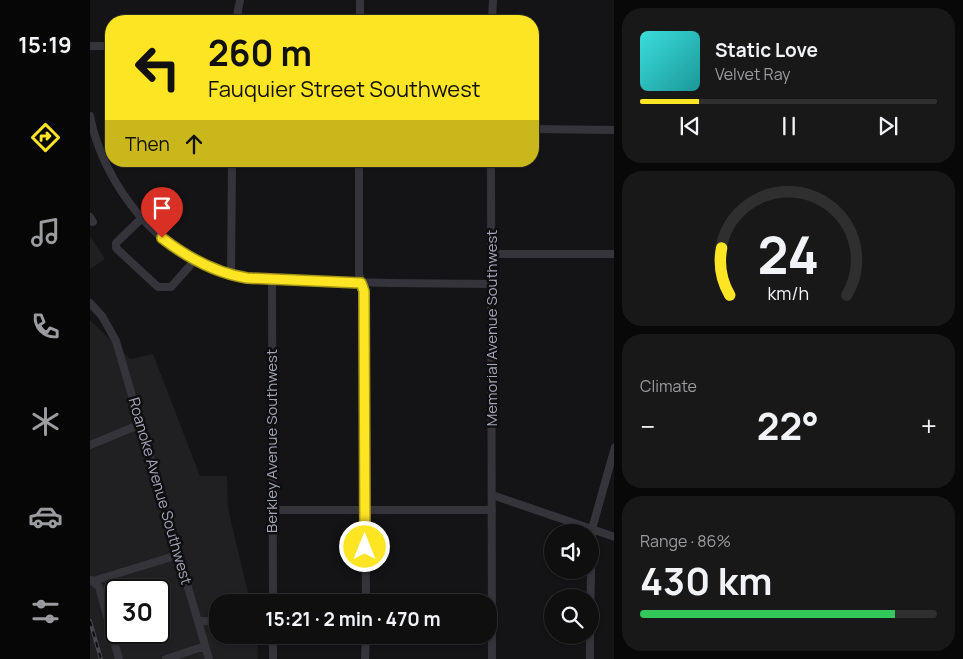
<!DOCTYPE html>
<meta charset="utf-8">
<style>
:root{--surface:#0f0f10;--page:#181819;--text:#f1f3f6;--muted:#9b9c9f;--line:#2f2f30;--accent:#fde524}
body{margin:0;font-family:Manrope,sans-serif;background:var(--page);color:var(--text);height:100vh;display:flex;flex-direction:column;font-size:19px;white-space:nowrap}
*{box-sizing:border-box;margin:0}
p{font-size:16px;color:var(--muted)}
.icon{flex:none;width:28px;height:28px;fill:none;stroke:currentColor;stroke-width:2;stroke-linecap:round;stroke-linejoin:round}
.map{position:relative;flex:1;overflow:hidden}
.details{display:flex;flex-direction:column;gap:8px;padding:8px;background:#080809;width:349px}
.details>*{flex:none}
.top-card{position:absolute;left:15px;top:15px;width:434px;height:152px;border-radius:20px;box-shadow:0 1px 4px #0004,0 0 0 1px var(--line);background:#fde524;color:#111;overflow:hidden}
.controls{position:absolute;left:454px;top:524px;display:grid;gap:10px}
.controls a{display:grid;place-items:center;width:55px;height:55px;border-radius:50%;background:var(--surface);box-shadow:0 1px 4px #0004,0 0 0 1px var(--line);font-size:25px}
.speed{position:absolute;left:15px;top:579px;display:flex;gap:10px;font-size:25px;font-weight:700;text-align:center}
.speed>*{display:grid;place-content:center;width:65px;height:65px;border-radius:50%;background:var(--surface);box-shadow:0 1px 4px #0004,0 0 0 1px var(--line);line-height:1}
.speed .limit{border:2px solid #111;border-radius:8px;background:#fff;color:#111}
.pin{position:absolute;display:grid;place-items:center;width:42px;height:42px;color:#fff;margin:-51px -21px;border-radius:50% 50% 50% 0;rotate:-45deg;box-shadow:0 0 5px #0007}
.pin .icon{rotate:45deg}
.me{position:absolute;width:55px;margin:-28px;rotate:0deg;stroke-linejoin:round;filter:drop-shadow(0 0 4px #0008)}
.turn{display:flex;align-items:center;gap:18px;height:105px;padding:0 20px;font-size:22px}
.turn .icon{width:65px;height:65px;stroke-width:2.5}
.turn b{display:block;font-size:35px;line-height:42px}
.then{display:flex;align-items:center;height:48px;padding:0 20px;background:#0003;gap:10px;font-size:19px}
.big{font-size:38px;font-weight:700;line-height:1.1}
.details .card{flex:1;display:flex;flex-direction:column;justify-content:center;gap:8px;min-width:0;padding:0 18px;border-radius:20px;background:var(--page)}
.details .dial{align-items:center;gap:0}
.dial svg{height:130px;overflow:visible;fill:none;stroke:var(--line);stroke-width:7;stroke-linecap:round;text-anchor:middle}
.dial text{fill:var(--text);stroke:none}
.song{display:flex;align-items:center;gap:15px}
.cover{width:60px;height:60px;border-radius:8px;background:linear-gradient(135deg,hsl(180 70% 55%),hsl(180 70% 35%))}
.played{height:5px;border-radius:2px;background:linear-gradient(90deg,var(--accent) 20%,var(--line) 20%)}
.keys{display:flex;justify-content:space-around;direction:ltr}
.heat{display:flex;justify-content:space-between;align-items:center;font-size:28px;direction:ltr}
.charge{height:8px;border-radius:4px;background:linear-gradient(90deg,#34c759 86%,var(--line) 0)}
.trip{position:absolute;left:119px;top:594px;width:288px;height:50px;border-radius:20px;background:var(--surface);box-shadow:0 1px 4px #0004,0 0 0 1px var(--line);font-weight:700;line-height:50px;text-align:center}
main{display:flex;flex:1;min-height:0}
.tab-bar{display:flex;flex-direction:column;width:90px;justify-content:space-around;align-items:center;background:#060606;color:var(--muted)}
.tab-bar .icon{width:35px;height:35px}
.tab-bar .current{color:var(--accent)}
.tab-bar b{font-size:22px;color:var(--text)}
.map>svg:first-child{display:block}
</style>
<main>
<nav class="tab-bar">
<b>15:19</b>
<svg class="icon current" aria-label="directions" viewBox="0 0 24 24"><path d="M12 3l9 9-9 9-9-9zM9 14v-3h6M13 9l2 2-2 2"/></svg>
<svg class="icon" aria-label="music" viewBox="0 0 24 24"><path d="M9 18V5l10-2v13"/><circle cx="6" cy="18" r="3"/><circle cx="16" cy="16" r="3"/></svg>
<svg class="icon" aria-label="phone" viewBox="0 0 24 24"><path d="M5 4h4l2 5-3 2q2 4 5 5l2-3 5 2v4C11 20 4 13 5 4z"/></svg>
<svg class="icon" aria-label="climate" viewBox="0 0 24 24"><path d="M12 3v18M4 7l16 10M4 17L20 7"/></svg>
<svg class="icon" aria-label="car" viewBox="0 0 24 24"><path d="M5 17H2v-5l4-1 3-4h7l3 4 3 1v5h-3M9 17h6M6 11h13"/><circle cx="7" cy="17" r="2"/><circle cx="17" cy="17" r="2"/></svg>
<svg class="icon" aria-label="filters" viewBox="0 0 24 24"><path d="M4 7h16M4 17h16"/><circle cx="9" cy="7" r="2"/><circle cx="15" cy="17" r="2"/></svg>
</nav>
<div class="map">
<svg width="525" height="659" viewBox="0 0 525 659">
<rect width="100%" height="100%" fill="#141416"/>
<path fill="#202023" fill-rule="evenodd" d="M0,236L15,259L0,269Z
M0,320L40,359L63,354L110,476H137L138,508L160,602H128V635H167L168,659H0ZM26,590H69V632H26Z"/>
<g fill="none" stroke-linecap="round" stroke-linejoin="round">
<path stroke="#35343b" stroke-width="8" d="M146,21L150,0
M270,21V0
M402,21L403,0
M0,46H21
M0,116C13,185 71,258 141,275C166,281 194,280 220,281C281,283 341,284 402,284
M442,129L525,130
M269,161V274L274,291L276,602
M401,161L402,659
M0,217L3,222
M53,217L26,243V248L68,287H81L105,260
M401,254H525
M141,275L142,161
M182,279L183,602
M0,303L12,316L26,341L119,659
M0,445L51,424
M402,495L525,537
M182,510H402
M1,580L9,587L29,659
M3,581L88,555
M108,621H128
M500,621L502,529L525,447
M183,635V659
M500,635V659
M76,659L115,646
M275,659L276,635"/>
<defs>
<path id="rail" d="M0,621L11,659"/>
</defs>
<use href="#rail" stroke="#474750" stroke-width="4"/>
<use href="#rail" stroke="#0f0f11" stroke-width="2" stroke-dasharray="5.5" stroke-linecap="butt"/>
</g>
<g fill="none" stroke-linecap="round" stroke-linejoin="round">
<defs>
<path id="route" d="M72,238C98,258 125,273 157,278L271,283L274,291L275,547"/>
</defs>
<use href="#route" stroke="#a49517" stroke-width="12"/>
<use href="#route" stroke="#fde524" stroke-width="9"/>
</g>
<g text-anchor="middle" stroke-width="5" stroke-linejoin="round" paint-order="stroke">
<g font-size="15" fill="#a4a6b7" stroke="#0f0f11">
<text transform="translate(402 328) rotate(-90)" y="5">Memorial Avenue Southwest</text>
<text transform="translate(182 441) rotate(-90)" y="5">Berkley Avenue Southwest</text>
<text transform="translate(70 491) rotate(74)" y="5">Roanoke Avenue Southwest</text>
</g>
</g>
</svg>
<div class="controls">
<a><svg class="icon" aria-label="sound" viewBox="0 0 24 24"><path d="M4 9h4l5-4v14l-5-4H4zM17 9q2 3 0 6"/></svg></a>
<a><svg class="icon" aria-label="search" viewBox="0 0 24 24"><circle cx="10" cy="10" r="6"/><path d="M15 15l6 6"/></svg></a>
</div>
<div class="speed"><div class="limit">30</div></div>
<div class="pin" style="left:72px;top:238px;background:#d93025"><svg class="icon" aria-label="arrive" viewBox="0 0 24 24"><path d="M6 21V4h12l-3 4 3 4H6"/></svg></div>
<svg class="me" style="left:275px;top:547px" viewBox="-20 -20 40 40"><circle r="17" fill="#fde524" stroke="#fff" stroke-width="3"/><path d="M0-11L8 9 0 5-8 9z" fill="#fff"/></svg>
<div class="trip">15:21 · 2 min · 470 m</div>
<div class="top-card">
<div class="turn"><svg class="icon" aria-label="left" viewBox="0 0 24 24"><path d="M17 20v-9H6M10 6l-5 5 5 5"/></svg><div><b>260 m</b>Fauquier Street Southwest</div></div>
<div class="then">Then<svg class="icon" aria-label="ahead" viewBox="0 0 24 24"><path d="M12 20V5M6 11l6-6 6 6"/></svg></div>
</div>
</div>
<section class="details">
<div class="card">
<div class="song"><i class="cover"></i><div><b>Static Love</b><p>Velvet Ray</p></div></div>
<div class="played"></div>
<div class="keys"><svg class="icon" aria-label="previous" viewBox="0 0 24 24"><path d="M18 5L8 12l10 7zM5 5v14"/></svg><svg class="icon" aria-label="pause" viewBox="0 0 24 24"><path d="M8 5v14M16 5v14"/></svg><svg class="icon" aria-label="next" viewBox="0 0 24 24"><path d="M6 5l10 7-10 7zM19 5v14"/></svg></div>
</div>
<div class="card dial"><svg viewBox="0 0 100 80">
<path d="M14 69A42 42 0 1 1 86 69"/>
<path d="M14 69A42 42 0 0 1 9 40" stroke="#fde524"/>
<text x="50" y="56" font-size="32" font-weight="700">24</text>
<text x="50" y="72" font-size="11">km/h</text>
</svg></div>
<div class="card"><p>Climate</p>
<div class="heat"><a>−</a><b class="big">22°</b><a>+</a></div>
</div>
<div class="card"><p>Range · 86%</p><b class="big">430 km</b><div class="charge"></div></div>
</section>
</main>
